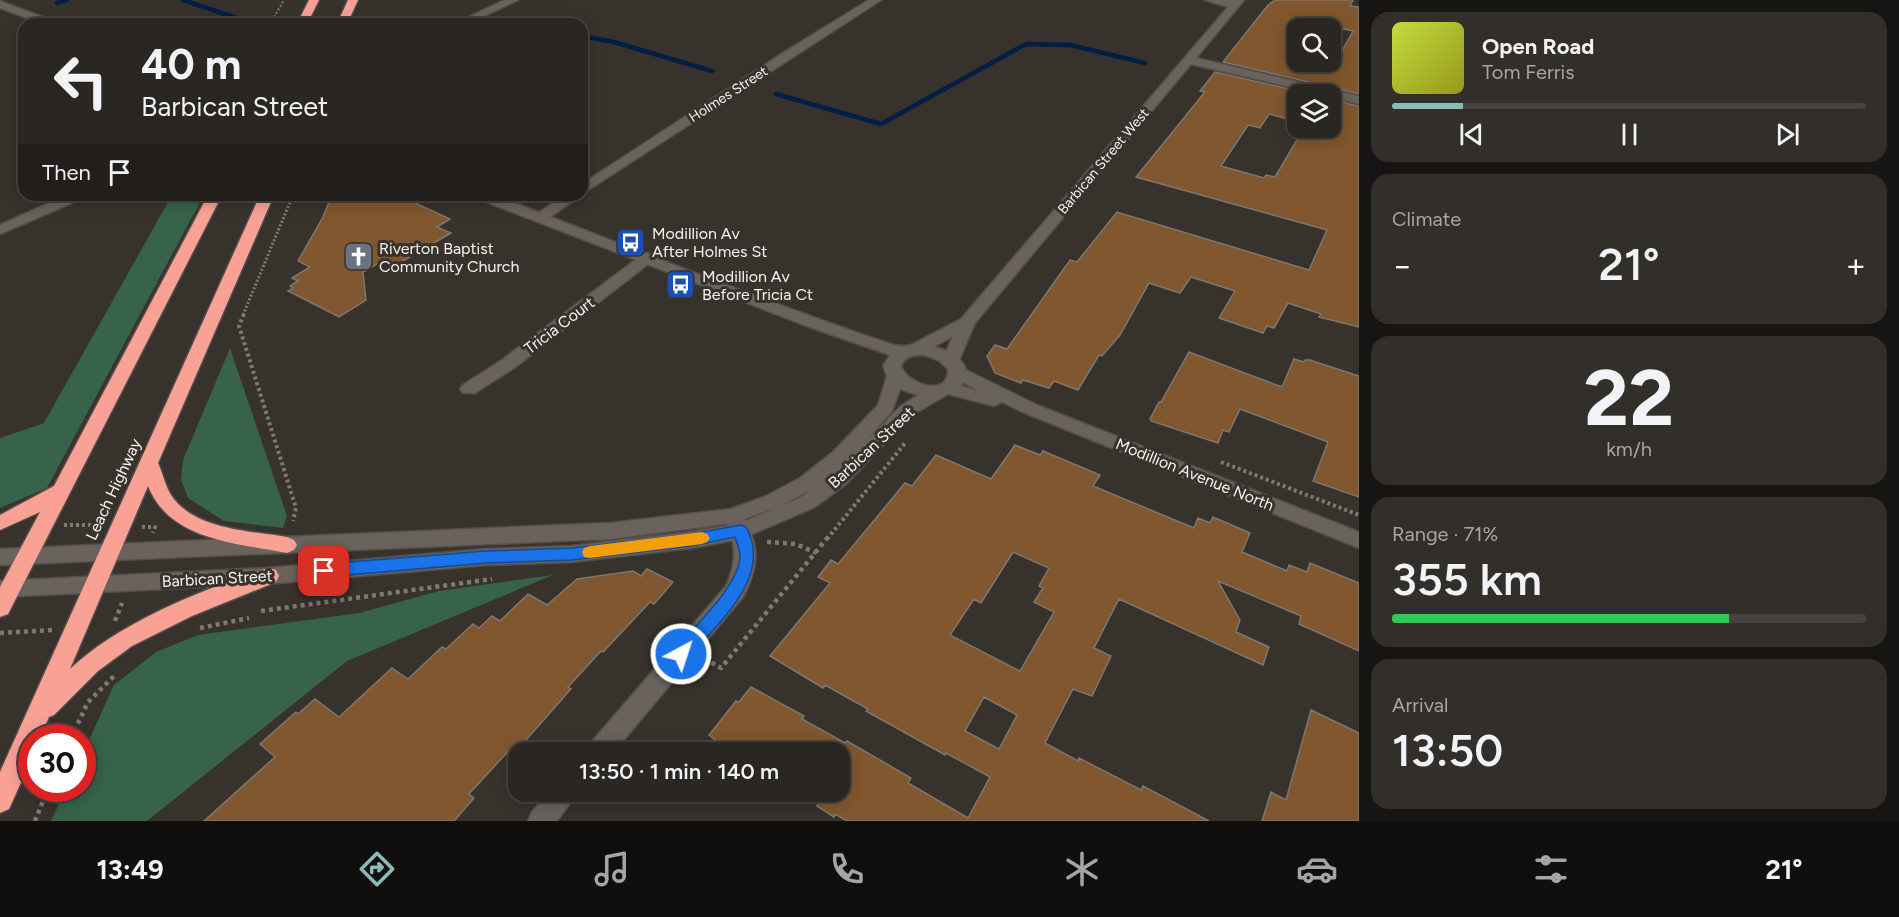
<!DOCTYPE html>
<meta charset="utf-8">
<style>
:root{--surface:#2a2622;--page:#322e2a;--text:#f1f3f6;--muted:#a5a5a5;--line:#464340;--accent:#8bbbb9}
body{margin:0;font-family:Figtree,sans-serif;background:var(--page);color:var(--text);height:100vh;display:flex;flex-direction:column;font-size:22px;white-space:nowrap}
*{box-sizing:border-box;margin:0}
p{font-size:20px;color:var(--muted)}
.icon{flex:none;width:33px;height:33px;fill:none;stroke:currentColor;stroke-width:2;stroke-linecap:round;stroke-linejoin:round}
.map{position:relative;flex:1;overflow:hidden}
.side{display:flex;flex-direction:column;gap:12px;padding:12px;background:#171513;width:540px}
.side>*{flex:none}
.top-card{position:absolute;left:18px;top:18px;width:570px;height:183px;border-radius:18px;box-shadow:0 3px 15px #0003,0 0 0 2px var(--line);background:#2a2622;color:var(--text);overflow:hidden}
.controls{position:absolute;left:1287px;top:18px;display:grid;gap:12px}
.controls a{display:grid;place-items:center;width:54px;height:54px;border-radius:12px;background:var(--surface);box-shadow:0 3px 15px #0003,0 0 0 2px var(--line);font-size:30px}
.speed{position:absolute;left:18px;top:724px;display:flex;gap:12px;font-size:30px;font-weight:700;text-align:center}
.speed>*{display:grid;place-content:center;width:78px;height:78px;border-radius:50%;background:var(--surface);box-shadow:0 3px 15px #0003,0 0 0 2px var(--line);line-height:1}
.speed .limit{border:9px solid #d22;background:#fff;color:#111}
.pin{position:absolute;display:grid;place-items:center;width:51px;height:51px;color:#fff;margin:-26px;border-radius:12px;box-shadow:0 3px 9px #0006}
.me{position:absolute;width:66px;margin:-33px;rotate:40deg;stroke-linejoin:round;filter:drop-shadow(0 0 4px #0008)}
.turn{display:flex;align-items:center;gap:21px;height:126px;padding:0 24px;font-size:27px}
.turn .icon{width:78px;height:78px;stroke-width:2.5}
.turn b{display:block;font-size:42px;line-height:51px}
.then{display:flex;align-items:center;height:57px;padding:0 24px;background:#0003;gap:12px;font-size:22px}
.big{font-size:45px;font-weight:600;line-height:1.1}
.side .card{flex:1;display:flex;flex-direction:column;justify-content:center;gap:9px;min-width:0;padding:0 21px;border-radius:18px;background:var(--page)}
.side .dial{align-items:center;gap:0}
.dial b{font-size:78px;line-height:1}
.song{display:flex;align-items:center;gap:18px}
.cover{width:72px;height:72px;border-radius:9px;background:linear-gradient(135deg,hsl(70 70% 55%),hsl(60 70% 35%))}
.played{height:6px;border-radius:3px;background:linear-gradient(90deg,var(--accent) 15%,var(--line) 15%)}
.keys{display:flex;justify-content:space-around;direction:ltr}
.heat{display:flex;justify-content:space-between;align-items:center;font-size:33px;direction:ltr}
.charge{height:9px;border-radius:4px;background:linear-gradient(90deg,#34c759 71%,var(--line) 0)}
.trip{position:absolute;left:508px;top:742px;width:342px;height:60px;border-radius:18px;background:var(--surface);box-shadow:0 3px 15px #0003,0 0 0 2px var(--line);font-weight:600;line-height:60px;text-align:center}
.tabs{display:flex;height:96px;justify-content:space-around;align-items:center;background:#110f0e;color:var(--muted)}
.tabs .icon{width:42px;height:42px}
.tabs .on{color:var(--accent)}
.tabs b{font-size:27px;color:var(--text)}
main{display:flex;flex:1;min-height:0}
.map>svg:first-child{display:block}
</style>
<main>
<div class="map">
<svg width="1359" height="821" viewBox="0 0 1359 821">
<rect width="100%" height="100%" fill="#38322d"/>
<path fill="#366349" d="M172,195H204L47,488L0,508V438L44,423Z
M230,348L287,516L283,528L224,521L188,498L181,480L183,460Z
M553,575L347,661L147,821H51L66,789H82L83,753L114,685L156,652L198,635L359,613L439,591Z"/>
<g fill="none" stroke-linecap="round" stroke-linejoin="round">
<path stroke="#011e44" stroke-width="4.5" d="M183,0L249,22
M57,3L67,0
M508,20L526,24
M582,36L614,42L712,71
M776,94L881,124L1026,44L1070,45L1145,63"/>
</g>
<path fill="#80572e" stroke="#7d7771" stroke-width="1.5" fill-rule="evenodd" d="M1275,0H1353L1350,6L1359,7V94L1223,62L1268,5ZM1316,23L1353,31L1336,62H1291L1298,52V28H1313Z
M1215,72L1312,94H1298V122L1269,114L1260,128L1248,125L1221,166L1264,178L1266,175L1275,177L1304,128H1330V99L1359,106V327L1319,317L1321,314L1288,303L1274,328L1267,326L1263,333L1219,318L1235,291L1191,277L1180,293L1149,283L1120,335L1102,356L1099,355L1078,390L1054,381L1049,388L1023,380L1021,383L995,373L987,356L995,345L1007,349L1070,260L1077,262L1117,212L1309,270L1327,230L1136,177L1205,92L1200,91Z
M343,195H398L450,219L437,227L451,233L398,264L386,259L363,272L366,300L339,317L288,291L293,288L290,286L298,281L292,278L310,267L298,261L323,217L329,202Z
M1189,352L1282,387L1294,359L1304,362L1305,360H1310L1359,376V497L1313,481L1328,442L1240,409L1229,432L1223,430L1218,443L1151,421L1150,419L1159,402H1161Z
M1015,445L1040,455L1043,451L1100,475L1093,486L1194,528L1198,518L1210,523L1213,517L1250,533L1242,552L1287,571L1289,565L1307,572L1310,563L1359,583V651L1299,624L1301,616L1218,581L1240,620L1236,632L1269,647L1263,665L1119,599L1094,648L1111,656L1092,696L1073,689L1045,743L1078,761L1079,758L1141,790L1143,786L1209,821H847L835,814L834,817L817,806L826,792H840V753H796L778,742L771,753H732L709,735L736,701L739,702L751,687L804,716L802,719L845,743L847,741L911,778L908,783L968,818L990,777L946,753L945,755L866,711L868,709L825,685L823,688L770,656L830,583L818,577L831,560L838,564L905,483L912,486L936,455L991,479ZM1013,552L1049,568L1039,586L1043,588L1034,602L1054,612L1020,671L950,635L974,599L981,603ZM984,697L1017,715L999,749L965,731Z
M647,569L673,582L654,604L650,602L603,652L601,651L568,687L571,689L518,749L513,746L469,794L474,798L454,821H204L275,757L260,744L296,712L298,714L315,699L339,717L392,668L408,679L442,647L446,649L473,624L479,628L492,616L500,621L528,594L547,605L577,579L633,571L641,576Z
M1311,710L1359,733V821H1262L1271,792L1286,800Z"/>
<g fill="none" stroke-linecap="round" stroke-linejoin="round">
<defs>
<path id="street" d="M869,0H881L582,194V184L786,51Z
M1205,0H1244L1196,58L1359,96V104L1330,97V94H1320L1191,64L975,323L957,365H945L942,361L953,336L921,354H909L907,350L909,346L961,319L1228,7Z
M0,1L56,22L57,24H43L0,8Z
M67,195H85L83,198L0,234V225Z
M565,195H581L545,221H535L533,218L535,215Z
M647,253L652,255L655,258L652,261L514,368L475,393H463L460,389L463,385L502,360L642,255Z
M733,509L740,511C759,544 761,563 743,597L613,753H586L589,745L726,586C738,560 736,541 723,516L726,511Z
M549,792H578L557,821H528L532,812Z"/>
<path id="secondary" d="M505,0H518L468,24H454Z
M474,195H494C627,246 759,300 894,345C905,348 914,343 925,345C940,347 962,355 966,370L1037,405L1359,532V548L1025,413L1002,402L994,406L948,394L912,415L846,484L815,507L741,539L691,548L572,562L486,565L268,584L0,597V581L268,568L486,549L572,546L691,532L738,524L778,507L733,523L610,539L0,565V549L610,523L731,509L766,496L800,478L833,452L878,405L887,376L883,366L890,355L812,328L476,198ZM924,355L938,360L948,369C949,398 908,385 901,366C905,356 914,355 924,355ZM963,382L979,391L961,386ZM900,389L918,395L900,407L865,442L892,411ZM812,489L801,497L781,506Z"/>
<path id="highway" d="M309,0H319L307,24H297Z
M348,0H358L347,24H337Z
M208,195H222L8,614L0,617V587L40,512L0,530V515L54,486Z
M260,195H274L158,463C163,474 166,489 173,498C197,530 252,531 287,537L294,540L297,545L294,550L287,553C237,543 170,541 148,486L70,669C118,623 205,588 268,568L276,570L279,576L276,582L192,616L132,646L98,671L54,715L49,717L40,738H32V758L9,809L0,813V772Z"/>
</defs>
<use href="#street" stroke="#534e4a" stroke-width="3"/>
<use href="#secondary" stroke="#534e4a" stroke-width="3"/>
<use href="#highway" stroke="#534e4a" stroke-width="3"/>
<path stroke="#7e7975" stroke-width="2" stroke-dasharray="2 2" stroke-linecap="butt" d="M270,24L284,0"/>
<path stroke="#7e7975" stroke-width="3" stroke-dasharray="2 2" stroke-linecap="butt" d="M243,315L293,195"/>
<path stroke="#7e7975" stroke-width="4" stroke-dasharray="3 3" stroke-linecap="butt" d="M244,314L239,326L296,508L293,521
M1221,462L1359,515
M64,525H99
M142,527H155L153,533
M827,539L906,442"/>
<path stroke="#7e7975" stroke-width="4.5" stroke-dasharray="4 4" stroke-linecap="butt" d="M767,542L796,544L816,553
M261,611L492,579
M115,621L122,603
M200,628L249,618
M0,633L52,630
M705,662L707,660L721,668L828,537
M71,738L88,702L114,676
M587,803L596,792
M35,821L48,789"/>
<use href="#street" fill="#69625d" fill-rule="evenodd"/>
<use href="#secondary" fill="#69625d" fill-rule="evenodd"/>
<use href="#highway" fill="#faa196" fill-rule="evenodd"/>
</g>
<path fill="#1a73e8" stroke="#114b97" stroke-width="1.5" d="M741,525L746,527C774,577 717,624 687,659L681,661L675,659L673,654L675,649C694,627 740,585 740,556C740,550 737,543 735,537L691,546L572,560L486,563L324,577L318,575L316,571L318,566L324,564L486,551L572,548L691,534Z"/>
<path fill="#f59e0b" d="M702,532L707,534L710,538L707,542L702,544L590,558L584,557L582,552L584,548L590,546Z"/>
<defs>
<symbol id="bus-square" viewBox="-11 -11 22 22"><rect x="-9" y="-9" width="18" height="18" rx="4" fill="#1a4fb4" stroke="#38322d"/><path d="M-5-6H5V4H4V6H2V4H-2V6H-4V4H-5ZM-3.5-4V0h7V-4ZM-3.5 1.2v1.5H-2V1.2ZM2 1.2v1.5H3.5V1.2Z" fill="#fff"/></symbol>
<symbol id="church-square" viewBox="-11 -11 22 22"><rect x="-9" y="-9" width="18" height="18" rx="4" fill="#6b7280" stroke="#38322d"/><path d="M-1.2-6h2.4v3.5h3.3v2.4h-3.3V6h-2.4V-.1h-3.3v-2.4h3.3Z" fill="#fff"/></symbol>
</defs>
<g fill-rule="evenodd">
<use href="#bus-square" x="614" y="226" width="33" height="33"/>
<use href="#church-square" x="342" y="240" width="33" height="33"/>
<use href="#bus-square" x="664" y="268" width="33" height="33"/>
</g>
<g text-anchor="middle" stroke-width="6" stroke-linejoin="round" paint-order="stroke">
<g font-size="14" fill="#f7f3f0" stroke="#38322d">
<text transform="translate(728 94) rotate(-33)" y="5">Holmes Street</text>
<text transform="translate(1103 161) rotate(-50)" y="5">Barbican Street West</text>
</g>
<g font-size="16" fill="#f7f3f0" stroke="#38322d" text-anchor="start">
<text x="652" y="239">Modillion Av<tspan x="652" dy="18">After Holmes St</tspan></text>
<text x="379" y="254">Riverton Baptist<tspan x="379" dy="18">Community Church</tspan></text>
<text x="702" y="282">Modillion Av<tspan x="702" dy="18">Before Tricia Ct</tspan></text>
</g>
<g font-size="16" fill="#f7f3f0" stroke="#38322d">
<text transform="translate(559 325) rotate(-37)" y="6">Tricia Court</text>
<text transform="translate(871 447) rotate(-43)" y="6">Barbican Street</text>
<text transform="translate(1195 474) rotate(22)" y="6">Modillion Avenue North</text>
<text transform="translate(113 489) rotate(-65)" y="6">Leach Highway</text>
<text transform="translate(217 578) rotate(-3)" y="6">Barbican Street</text>
</g>
</g>
</svg>
<div class="controls">
<a><svg class="icon" aria-label="search" viewBox="0 0 24 24"><circle cx="10" cy="10" r="6"/><path d="M15 15l6 6"/></svg></a>
<a><svg class="icon" aria-label="layers" viewBox="0 0 24 24"><path d="M12 4l9 5-9 5-9-5zM3 14l9 5 9-5"/></svg></a>
</div>
<div class="speed"><div class="limit">30</div></div>
<div class="pin" style="left:324px;top:571px;background:#d93025"><svg class="icon" aria-label="arrive" viewBox="0 0 24 24"><path d="M6 21V4h12l-3 4 3 4H6"/></svg></div>
<svg class="me" style="left:681px;top:654px" viewBox="-20 -20 40 40"><circle r="17" fill="#1a73e8" stroke="#fff" stroke-width="3"/><path d="M0-11L8 9 0 5-8 9z" fill="#fff"/></svg>
<div class="trip">13:50 · 1 min · 140 m</div>
<div class="top-card">
<div class="turn"><svg class="icon" aria-label="left" viewBox="0 0 24 24"><path d="M17 20v-9H6M10 6l-5 5 5 5"/></svg><div><b>40 m</b>Barbican Street</div></div>
<div class="then">Then<svg class="icon" aria-label="arrive" viewBox="0 0 24 24"><path d="M6 21V4h12l-3 4 3 4H6"/></svg></div>
</div>
</div>
<section class="side">
<div class="card">
<div class="song"><i class="cover"></i><div><b>Open Road</b><p>Tom Ferris</p></div></div>
<div class="played"></div>
<div class="keys"><svg class="icon" aria-label="previous" viewBox="0 0 24 24"><path d="M18 5L8 12l10 7zM5 5v14"/></svg><svg class="icon" aria-label="pause" viewBox="0 0 24 24"><path d="M8 5v14M16 5v14"/></svg><svg class="icon" aria-label="next" viewBox="0 0 24 24"><path d="M6 5l10 7-10 7zM19 5v14"/></svg></div>
</div>
<div class="card"><p>Climate</p>
<div class="heat"><a>−</a><b class="big">21°</b><a>+</a></div>
</div>
<div class="card dial"><b>22</b><p>km/h</p></div>
<div class="card"><p>Range · 71%</p><b class="big">355 km</b><div class="charge"></div></div>
<div class="card"><p>Arrival</p><b class="big">13:50</b></div>
</section>
</main>
<nav class="tabs">
<b>13:49</b>
<svg class="icon on" aria-label="directions" viewBox="0 0 24 24"><path d="M12 3l9 9-9 9-9-9zM9 14v-3h6M13 9l2 2-2 2"/></svg>
<svg class="icon" aria-label="music" viewBox="0 0 24 24"><path d="M9 18V5l10-2v13"/><circle cx="6" cy="18" r="3"/><circle cx="16" cy="16" r="3"/></svg>
<svg class="icon" aria-label="phone" viewBox="0 0 24 24"><path d="M5 4h4l2 5-3 2q2 4 5 5l2-3 5 2v4C11 20 4 13 5 4z"/></svg>
<svg class="icon" aria-label="climate" viewBox="0 0 24 24"><path d="M12 3v18M4 7l16 10M4 17L20 7"/></svg>
<svg class="icon" aria-label="car" viewBox="0 0 24 24"><path d="M5 17H2v-5l4-1 3-4h7l3 4 3 1v5h-3M9 17h6M6 11h13"/><circle cx="7" cy="17" r="2"/><circle cx="17" cy="17" r="2"/></svg>
<svg class="icon" aria-label="filters" viewBox="0 0 24 24"><path d="M4 7h16M4 17h16"/><circle cx="9" cy="7" r="2"/><circle cx="15" cy="17" r="2"/></svg>
<b>21°</b>
</nav>
